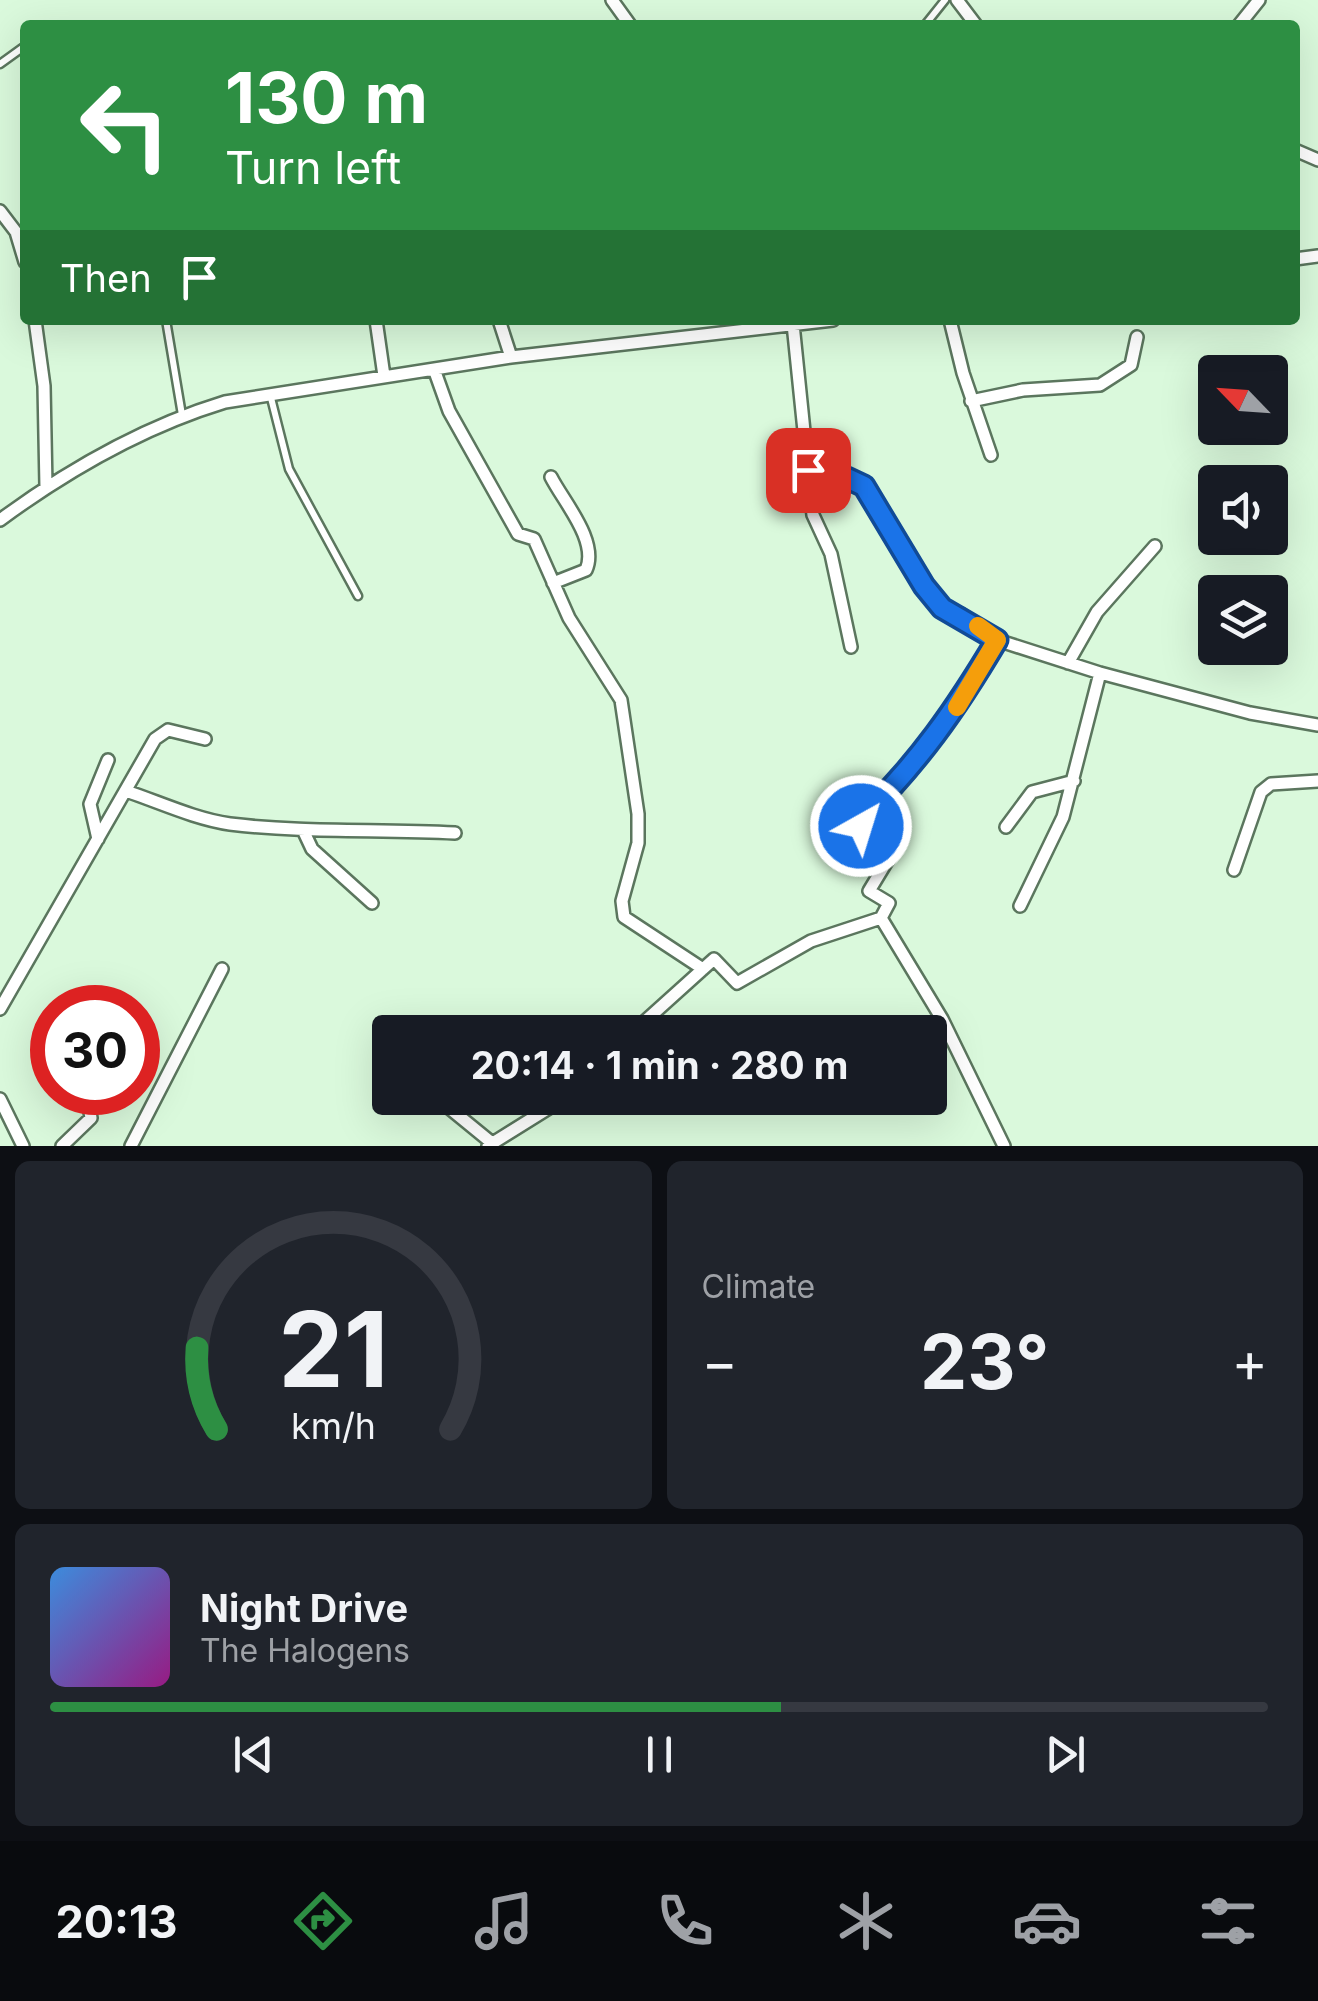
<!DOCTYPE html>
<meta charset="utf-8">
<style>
:root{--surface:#171b24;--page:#20242c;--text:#f1f3f6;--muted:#9ea1a6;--line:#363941;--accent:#2d8f43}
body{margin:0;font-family:Inter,sans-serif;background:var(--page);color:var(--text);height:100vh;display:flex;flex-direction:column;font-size:38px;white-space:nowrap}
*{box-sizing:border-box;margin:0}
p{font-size:32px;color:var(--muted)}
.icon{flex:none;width:55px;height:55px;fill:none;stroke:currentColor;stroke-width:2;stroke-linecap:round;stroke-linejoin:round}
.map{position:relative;height:1146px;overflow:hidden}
.details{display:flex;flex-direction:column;gap:15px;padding:15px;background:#0d0f14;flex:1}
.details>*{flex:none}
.top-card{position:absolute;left:20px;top:20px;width:1280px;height:305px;border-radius:10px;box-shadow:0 10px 40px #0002;background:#2d8f43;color:#fff;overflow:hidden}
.needle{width:65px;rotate:295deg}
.tools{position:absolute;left:1198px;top:355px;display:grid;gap:20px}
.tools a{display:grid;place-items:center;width:90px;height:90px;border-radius:10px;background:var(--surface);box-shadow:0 10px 40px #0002;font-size:50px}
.speed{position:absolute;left:30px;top:985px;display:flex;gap:20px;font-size:50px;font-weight:700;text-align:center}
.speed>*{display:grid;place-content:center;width:130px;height:130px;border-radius:50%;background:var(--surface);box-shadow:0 10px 40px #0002;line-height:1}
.speed .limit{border:15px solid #d22;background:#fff;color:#111}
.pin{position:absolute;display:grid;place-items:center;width:85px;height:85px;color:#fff;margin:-42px;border-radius:20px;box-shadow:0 5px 15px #0006}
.me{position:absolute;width:110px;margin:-55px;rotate:39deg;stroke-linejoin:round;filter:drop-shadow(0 0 8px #0008)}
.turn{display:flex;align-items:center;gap:35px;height:210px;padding:0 40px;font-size:45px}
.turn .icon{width:130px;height:130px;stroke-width:2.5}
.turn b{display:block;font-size:70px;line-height:85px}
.then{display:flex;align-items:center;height:95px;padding:0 40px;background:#0003;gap:20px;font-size:38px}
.big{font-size:75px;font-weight:700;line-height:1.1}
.details .widget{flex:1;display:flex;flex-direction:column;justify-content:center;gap:15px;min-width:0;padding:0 35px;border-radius:15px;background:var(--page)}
.details .dial{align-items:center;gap:0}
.dial svg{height:260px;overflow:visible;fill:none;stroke:var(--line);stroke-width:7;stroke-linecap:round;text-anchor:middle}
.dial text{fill:var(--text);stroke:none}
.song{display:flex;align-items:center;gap:30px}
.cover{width:120px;height:120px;border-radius:15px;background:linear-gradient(135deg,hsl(210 70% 55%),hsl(310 70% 35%))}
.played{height:10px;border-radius:5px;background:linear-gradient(90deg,var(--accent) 60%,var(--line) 60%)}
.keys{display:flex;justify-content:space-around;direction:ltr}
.heat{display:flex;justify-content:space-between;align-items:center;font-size:55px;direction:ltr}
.details .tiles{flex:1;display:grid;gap:15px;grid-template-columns:1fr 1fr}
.widget:last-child{grid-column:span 2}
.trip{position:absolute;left:372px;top:1015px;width:575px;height:100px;border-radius:10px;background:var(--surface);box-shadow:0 10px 40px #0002;font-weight:700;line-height:100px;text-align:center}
.dock{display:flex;height:160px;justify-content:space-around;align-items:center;background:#090b0e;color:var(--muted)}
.dock .icon{width:70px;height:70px}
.dock .active{color:var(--accent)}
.dock b{font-size:45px;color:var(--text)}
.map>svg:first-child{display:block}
</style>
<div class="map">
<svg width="1318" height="1146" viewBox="0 0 1318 1146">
<rect width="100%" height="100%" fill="#daf9dc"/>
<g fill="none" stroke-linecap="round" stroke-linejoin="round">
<defs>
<path id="lane" d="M925,25L945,0
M0,64L25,46
M166,320L182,415
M270,394L289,469L358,596"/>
<path id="street" d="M612,0L630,25
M957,0L976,25
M1239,25L1259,0
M1295,150L1318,160
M0,211L16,232L25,262
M1295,259L1318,256
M35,320L44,386L46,487
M376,320L384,376
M499,320L511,357
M950,320L963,373L991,455
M793,324L808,470L821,484L847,478L864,486L924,586L942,607L961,614L997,640L1100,673L1250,713L1318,725
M434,369L449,411L518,534L534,539L569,618L621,700L638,814V843L622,901L624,917L703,969
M971,401L1023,390L1100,385L1131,365L1137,337
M808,473L813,515L831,554L851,647
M551,477C563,501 599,541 586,570L553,583
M0,520C68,470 143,427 225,402L511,357L833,320
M1068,663L1097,612L1155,546
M126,791C159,802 195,819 230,824C304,833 379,829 455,833
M1006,827L1032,792L1074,781
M304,832L312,849L372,903
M98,839L90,804L108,760
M1234,870L1261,792L1271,784L1318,781
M1020,906L1063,817L1100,673
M881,918L889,903L869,891L895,848L861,826V819C917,764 957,707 997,640
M881,918L942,1019L1004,1146
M0,1009L155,739L168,730L205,739
M399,1032L404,1024
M633,1032L714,959L737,983L811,941L881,918
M437,1098L492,1143
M0,1099L23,1146
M62,1146L91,1118L88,1100
M131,1146L222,969
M488,1146L565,1098"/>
</defs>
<use href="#lane" stroke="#5b765e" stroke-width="11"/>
<use href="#street" stroke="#5b765e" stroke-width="16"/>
<use href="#lane" stroke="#fff" stroke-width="6"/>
<use href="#street" stroke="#fff" stroke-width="11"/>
</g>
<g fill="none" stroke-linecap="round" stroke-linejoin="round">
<defs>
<path id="route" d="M808,470L821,484L847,478L864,486L924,586L942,608L997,640C956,709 919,762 861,819V826"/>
</defs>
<use href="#route" stroke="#114b97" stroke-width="25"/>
<use href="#route" stroke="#1a73e8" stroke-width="18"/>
<path stroke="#f59e0b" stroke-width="18" d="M957,707L997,640L978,626"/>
</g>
</svg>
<div class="tools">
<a><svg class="needle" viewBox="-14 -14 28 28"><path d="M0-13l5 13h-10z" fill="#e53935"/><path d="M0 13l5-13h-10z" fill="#9ea1a6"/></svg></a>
<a><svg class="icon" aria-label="sound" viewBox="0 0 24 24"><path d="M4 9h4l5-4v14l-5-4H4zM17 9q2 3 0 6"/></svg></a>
<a><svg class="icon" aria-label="layers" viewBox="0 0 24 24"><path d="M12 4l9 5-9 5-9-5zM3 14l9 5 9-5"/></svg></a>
</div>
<div class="speed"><div class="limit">30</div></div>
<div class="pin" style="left:808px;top:470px;background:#d93025"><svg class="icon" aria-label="arrive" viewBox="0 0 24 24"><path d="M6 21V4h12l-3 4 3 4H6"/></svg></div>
<svg class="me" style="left:861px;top:826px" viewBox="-20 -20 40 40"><circle r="17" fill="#1a73e8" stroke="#fff" stroke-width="3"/><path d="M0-11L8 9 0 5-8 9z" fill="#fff"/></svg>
<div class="trip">20:14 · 1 min · 280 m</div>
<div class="top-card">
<div class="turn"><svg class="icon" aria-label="left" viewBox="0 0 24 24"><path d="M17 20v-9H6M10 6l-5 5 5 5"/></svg><div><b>130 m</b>Turn left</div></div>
<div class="then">Then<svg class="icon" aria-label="arrive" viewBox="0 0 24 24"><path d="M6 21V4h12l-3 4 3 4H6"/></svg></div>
</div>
</div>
<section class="details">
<div class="tiles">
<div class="widget dial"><svg viewBox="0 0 100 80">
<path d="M14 69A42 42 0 1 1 86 69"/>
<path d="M14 69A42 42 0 0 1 8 44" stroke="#2d8f43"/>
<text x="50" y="56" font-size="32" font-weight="700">21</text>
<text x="50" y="72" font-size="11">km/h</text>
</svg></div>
<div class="widget"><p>Climate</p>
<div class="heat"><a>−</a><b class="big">23°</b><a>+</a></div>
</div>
<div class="widget">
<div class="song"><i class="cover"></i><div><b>Night Drive</b><p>The Halogens</p></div></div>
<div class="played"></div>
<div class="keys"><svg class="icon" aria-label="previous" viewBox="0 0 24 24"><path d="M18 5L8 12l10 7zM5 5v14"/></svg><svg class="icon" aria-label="pause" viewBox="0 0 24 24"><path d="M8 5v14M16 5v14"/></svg><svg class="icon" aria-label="next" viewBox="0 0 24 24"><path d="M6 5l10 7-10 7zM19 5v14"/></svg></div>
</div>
</div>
</section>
<nav class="dock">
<b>20:13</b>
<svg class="icon active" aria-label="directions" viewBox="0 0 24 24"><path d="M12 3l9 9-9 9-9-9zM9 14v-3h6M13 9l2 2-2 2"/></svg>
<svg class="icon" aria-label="music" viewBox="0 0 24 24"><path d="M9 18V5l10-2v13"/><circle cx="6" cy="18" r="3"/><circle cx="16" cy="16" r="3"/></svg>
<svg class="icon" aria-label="phone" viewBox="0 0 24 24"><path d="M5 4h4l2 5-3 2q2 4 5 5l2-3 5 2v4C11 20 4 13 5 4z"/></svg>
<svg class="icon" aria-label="climate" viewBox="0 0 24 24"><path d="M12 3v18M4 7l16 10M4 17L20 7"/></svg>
<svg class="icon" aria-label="car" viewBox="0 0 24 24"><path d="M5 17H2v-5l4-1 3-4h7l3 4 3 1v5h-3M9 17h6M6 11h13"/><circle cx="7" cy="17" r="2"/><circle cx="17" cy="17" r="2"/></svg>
<svg class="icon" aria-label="filters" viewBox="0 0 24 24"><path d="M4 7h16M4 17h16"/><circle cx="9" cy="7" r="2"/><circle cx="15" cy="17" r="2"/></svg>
</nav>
